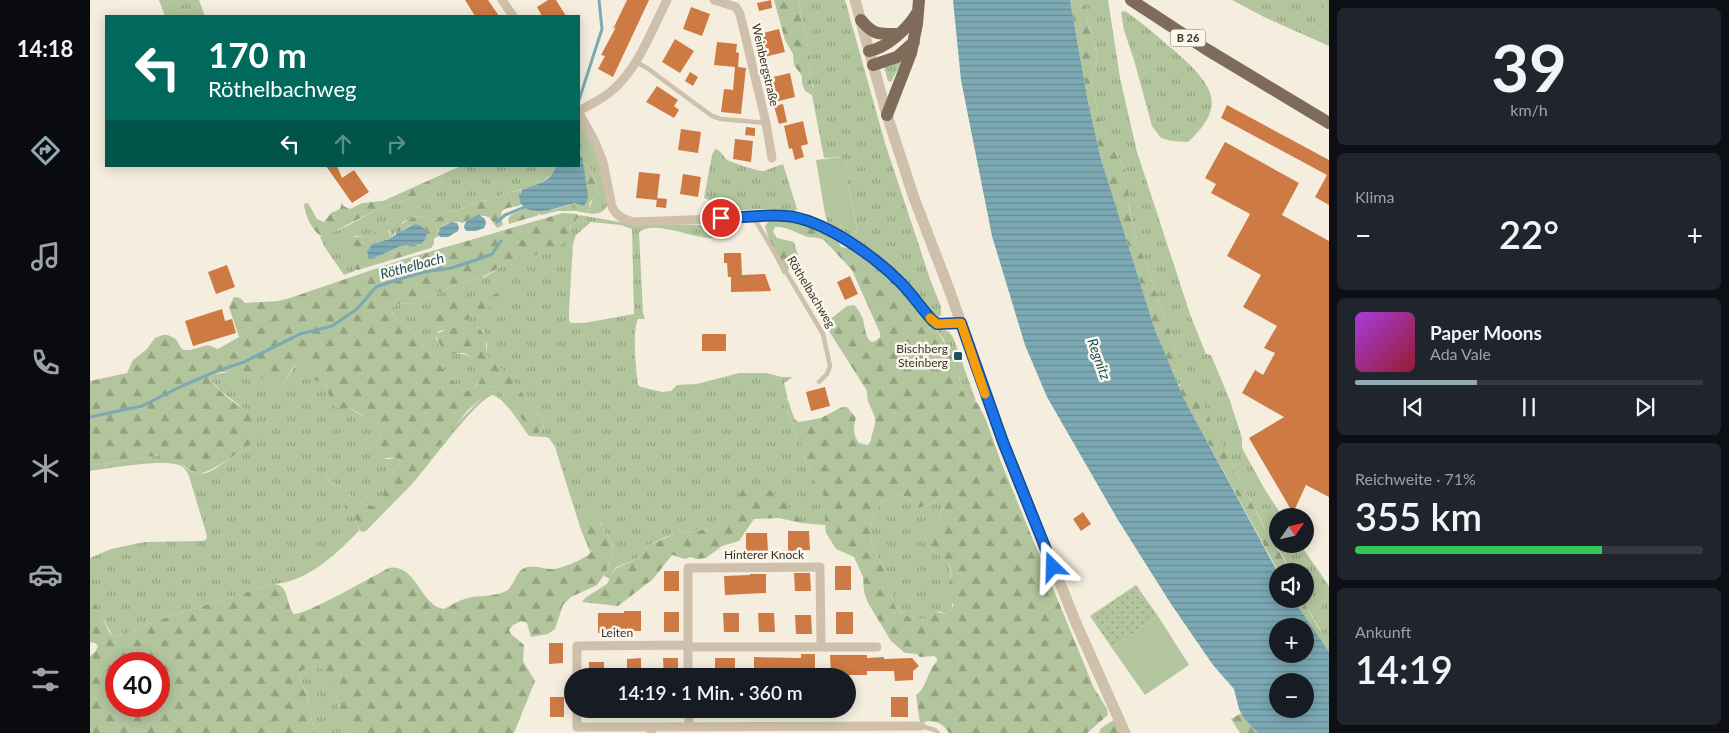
<!DOCTYPE html>
<html lang="de">
<meta charset="utf-8">
<style>
:root{--surface:#171b24;--page:#20242c;--text:#f1f3f6;--muted:#9ea1a6;--line:#363941;--accent:#91aab2}
body{margin:0;font-family:Lato,sans-serif;background:var(--page);color:var(--text);height:100vh;display:flex;flex-direction:column;font-size:19px;white-space:nowrap}
*{box-sizing:border-box;margin:0}
p{font-size:16px;color:var(--muted)}
.icon{flex:none;width:28px;height:28px;fill:none;stroke:currentColor;stroke-width:2;stroke-linecap:round;stroke-linejoin:round}
.map{position:relative;flex:1;overflow:hidden}
.drawer{display:flex;flex-direction:column;gap:8px;padding:8px;background:#0d0f14;width:400px}
.drawer>*{flex:none}
.hud{position:absolute;left:15px;top:15px;width:475px;height:152px;border-radius:0px;box-shadow:0 2px 12px #0003;background:#00695c;color:#fff;overflow:hidden}
.needle{width:32px;rotate:56deg}
.fabs{position:absolute;left:1179px;top:508px;display:grid;gap:10px}
.fabs a{display:grid;place-items:center;width:45px;height:45px;border-radius:50%;background:var(--surface);box-shadow:0 2px 12px #0003;font-size:25px}
.speed{position:absolute;left:15px;top:652px;display:flex;gap:10px;font-size:25px;font-weight:700;text-align:center}
.speed>*{display:grid;place-content:center;width:65px;height:65px;border-radius:50%;background:var(--surface);box-shadow:0 2px 12px #0003;line-height:1}
.speed .limit{border:8px solid #d22;background:#fff;color:#111}
.pin{position:absolute;display:grid;place-items:center;width:42px;height:42px;color:#fff;margin:-21px;border:2px solid #fff;border-radius:50%;box-shadow:0 1px 5px #0007}
.me{position:absolute;width:55px;margin:-28px;rotate:338deg;stroke-linejoin:round;filter:drop-shadow(0 0 4px #0008)}
.turn{display:flex;align-items:center;gap:18px;height:105px;padding:0 20px;font-size:22px}
.turn .icon{width:65px;height:65px;stroke-width:2.5}
.turn b{display:block;font-size:35px;line-height:42px}
.lanes{display:flex;align-items:center;height:48px;padding:0 20px;background:#0003;justify-content:center;gap:25px;direction:ltr}
.lanes .off{opacity:.35}
.big{font-size:38px;font-weight:600;line-height:1.1}
.drawer .tile{flex:1;display:flex;flex-direction:column;justify-content:center;gap:8px;min-width:0;padding:0 18px;border-radius:8px;background:var(--page)}
.drawer .dial{align-items:center;gap:0}
.dial b{font-size:65px;line-height:1}
.song{display:flex;align-items:center;gap:15px}
.cover{width:60px;height:60px;border-radius:8px;background:linear-gradient(135deg,hsl(280 70% 55%),hsl(350 70% 35%))}
.played{height:5px;border-radius:2px;background:linear-gradient(90deg,var(--accent) 35%,var(--line) 35%)}
.keys{display:flex;justify-content:space-around;direction:ltr}
.heat{display:flex;justify-content:space-between;align-items:center;font-size:28px;direction:ltr}
.charge{height:8px;border-radius:4px;background:linear-gradient(90deg,#34c759 71%,var(--line) 0)}
.trip{position:absolute;left:474px;top:668px;width:292px;height:50px;border-radius:25px;background:var(--surface);box-shadow:0 2px 12px #0003;font-weight:600;line-height:50px;text-align:center}
main{display:flex;flex:1;min-height:0}
.tabs{display:flex;flex-direction:column;width:90px;justify-content:space-around;align-items:center;background:#090b0e;color:var(--muted)}
.tabs .icon{width:35px;height:35px}
.tabs .current{color:var(--accent)}
.tabs b{font-size:22px;color:var(--text)}
.map>svg:first-child{display:block}
</style>
<main>
<nav class="tabs">
<b>14:18</b>
<svg class="icon current" aria-label="directions" viewBox="0 0 24 24"><path d="M12 3l9 9-9 9-9-9zM9 14v-3h6M13 9l2 2-2 2"/></svg>
<svg class="icon" aria-label="music" viewBox="0 0 24 24"><path d="M9 18V5l10-2v13"/><circle cx="6" cy="18" r="3"/><circle cx="16" cy="16" r="3"/></svg>
<svg class="icon" aria-label="phone" viewBox="0 0 24 24"><path d="M5 4h4l2 5-3 2q2 4 5 5l2-3 5 2v4C11 20 4 13 5 4z"/></svg>
<svg class="icon" aria-label="climate" viewBox="0 0 24 24"><path d="M12 3v18M4 7l16 10M4 17L20 7"/></svg>
<svg class="icon" aria-label="car" viewBox="0 0 24 24"><path d="M5 17H2v-5l4-1 3-4h7l3 4 3 1v5h-3M9 17h6M6 11h13"/><circle cx="7" cy="17" r="2"/><circle cx="17" cy="17" r="2"/></svg>
<svg class="icon" aria-label="filters" viewBox="0 0 24 24"><path d="M4 7h16M4 17h16"/><circle cx="9" cy="7" r="2"/><circle cx="15" cy="17" r="2"/></svg>
</nav>
<div class="map">
<svg width="1239" height="733" viewBox="0 0 1239 733">
<defs>
<pattern id="grass-tufts" width="24" height="20" patternUnits="userSpaceOnUse" patternTransform="scale(1.25)"><rect width="24" height="20" fill="#b2c59d"/><path d="M3 7l-1-3M5 7V3M7 7l1-3M15 17l-1-3M17 17v-4M19 17l1-3" fill="none" stroke="#92a180"/></pattern>
<pattern id="forest-firs" width="22" height="20" patternUnits="userSpaceOnUse" patternTransform="scale(1.25)"><rect width="22" height="20" fill="#b2c59d"/><path d="M5 1l3.5 6h-7zM16 11l3.5 6h-7z" fill="#92a180"/></pattern>
<pattern id="park-dots" width="8" height="8" patternUnits="userSpaceOnUse" patternTransform="scale(1.25)"><rect width="8" height="8" fill="#b2c59d"/><path d="M2 2h.1M6 6h.1" fill="none" stroke="#92a180" stroke-width="1.8" stroke-linecap="round"/></pattern>
<pattern id="water-rules" width="6" height="5" patternUnits="userSpaceOnUse" patternTransform="scale(1.25)"><rect width="6" height="5" fill="#7ca9b4"/><path d="M0 2.5h6" fill="none" stroke="#678a93"/></pattern>
</defs>
<rect width="100%" height="100%" fill="#f5eedf"/>
<path fill="url(#grass-tufts)" fill-rule="evenodd" d="M69,0H109L115,16H75Z
M708,0H755L795,143L840,279L851,307V315L847,318L843,316L767,240L738,224L735,214L754,227L768,233L757,181L760,178L756,162L751,157L734,158L722,95L724,87L719,76L721,61Z
M994,0H1018L1030,78L1047,152L1101,317L1116,354L1121,355L1139,398L1152,438V448L1174,488L1192,516H1188V544H1210L1239,586V652L1232,642L1230,629L1212,599H1215V571H1201C1194,556 1183,543 1175,528C1156,492 1137,456 1119,419C1111,402 1113,392 1096,382L1089,384L1088,387L1081,371L1087,370L1091,362L1047,240L1038,203V174L1014,131L1008,114L1001,80L1007,58L1006,51L998,21Z
M1142,0H1235L1234,15L1237,25L1233,30L1228,31L1233,37L1239,39V46L1174,17Z
M1035,11C1053,23 1069,38 1086,52C1120,83 1140,104 1098,142L1082,141L1071,138L1062,126L1044,60L1034,30L1031,12Z
M809,62L811,63L801,82L798,81L794,67Z
M503,146L507,155L518,202C516,213 507,215 497,213L507,189L501,169L492,161V157Z
M625,149C631,150 632,155 636,159C639,162 670,172 674,171C680,169 686,166 693,164L707,209L704,211L675,209L633,211L623,201L614,198L622,155Z
M371,166H466L463,174L444,187L415,193L402,200L388,201L371,209L358,212L346,219L342,220L328,216L321,218L313,222L301,238L299,230L274,237L265,236L257,241L256,248L265,271L254,275L234,246L230,237L257,226L288,209L327,196L351,181L353,174Z
M483,204H486V211H468L451,215L447,212L448,210H462Z
M489,215L541,224L621,225L620,228L626,238C606,241 567,219 549,232L553,313L555,319H548C542,332 546,370 548,385L551,387L572,392L581,391L587,385L607,384L649,373H677L691,377H703L694,383L698,400L696,399L695,403L716,461L735,499V525L711,523V521L656,485L632,525L621,529L587,533L571,539L555,547L548,558L525,568L520,579L514,576C518,567 525,554 522,544C519,536 513,530 511,522L493,520L502,548L501,554L491,530L465,447L459,438L455,437L439,436C430,424 416,400 403,395C386,399 337,468 322,484C330,457 371,420 391,399C394,395 396,390 400,386L407,387L436,424L451,431L454,427L451,419L417,374L402,362L396,355L397,344L393,330L387,327L353,330L349,331L346,338L349,345L365,354C377,351 394,365 392,376C391,383 381,390 375,392L367,385L316,326L308,321L301,311V308L308,304L325,303L368,284L395,277L419,261L430,257L479,230L482,224L488,219ZM501,222L531,225L542,229L544,314L494,323H481L479,321V311L483,244L486,235Z
M843,325L859,332L863,337L886,401L873,393L869,378L854,340Z
M210,361H214C224,375 218,376 236,385L241,400L248,408H260L267,413L279,418L288,425L291,431L285,450L296,459L307,458L311,462L298,478L294,485L293,495L283,506L270,503L233,474L234,477L252,493L254,498L255,508L270,522L268,527L269,531C246,554 217,583 182,584L65,621L29,636L22,635L0,595V558L21,549L54,542L112,541L116,540L117,536L99,476C97,471 94,467 89,465C73,459 19,468 0,471V466L70,455C89,457 91,468 104,472C108,473 113,474 116,473C124,471 164,443 166,437C167,435 168,430 168,429L157,411L132,392L120,379L121,376C137,369 151,376 168,375L178,386L192,384L205,366Z
M807,494L818,497L829,508L844,503L847,497L850,495L854,499V505L849,520L835,532C835,538 835,542 839,547C843,552 847,553 852,556C861,563 864,577 857,585L863,609L857,614L848,611L837,620C827,619 816,617 808,610C801,604 802,593 800,585C796,571 787,559 783,545C776,524 786,501 807,494Z
M226,666C248,675 244,689 249,708C252,717 256,725 260,733H224L218,697L208,675L213,670Z"/>
<path fill="url(#forest-firs)" fill-rule="evenodd" d="M684,0H708L721,61L719,76L724,89L722,95L715,91L712,83V76L704,65L703,54L695,40Z
M980,0H994L998,21L1006,51L1007,58L1001,80L1008,114L1014,131L1038,174V204L1047,240L1091,362L1090,369L1081,371L1065,330L1011,159L998,102Z
M1235,0H1239V39L1229,36L1227,32L1233,30L1237,25L1234,15Z
M489,123L503,146L492,157L489,155Z
M492,161L501,169L507,189L506,195L500,202L497,213L486,211V204H489L498,194Z
M353,174L351,181L327,196L288,209L233,237C223,233 215,215 214,204L218,203L227,219L234,222L241,213L250,209L252,202L253,206L260,209L272,203L293,201Z
M432,190L430,192L432,204C426,208 418,206 412,211L411,214L413,225L407,228L399,217C388,214 383,217 373,223C364,220 354,223 348,231L349,236L344,238V244L341,248L268,270L263,269C262,260 248,241 263,237C267,236 271,238 275,237C283,235 288,228 297,228L301,238L282,244L277,251L278,258H284L311,246L332,244L337,236C330,218 317,226 305,235L309,226L321,218L328,216L342,220L346,219L358,212L371,209L388,201L402,200L415,193Z
M437,208L448,210L449,215L419,224L418,219L421,215Z
M473,213L487,214L489,217L480,227L475,242L466,249L445,255L424,259L391,278L368,284L325,303L308,304L301,308C301,316 310,322 316,326L367,385L375,392C390,386 397,377 386,363C383,360 381,357 378,355C372,351 369,354 363,354C354,353 346,342 347,335C352,327 382,325 390,328L396,337V355L402,362L417,373L451,419L454,428L447,433H443L407,387L400,386L393,397L377,411L333,465L322,484L276,531L272,532C267,529 268,527 269,522L255,508L254,498L252,493L234,477L233,474L270,503L283,506L293,495L294,485L298,478L311,462L307,458C297,457 289,461 284,450L290,435V428C282,418 271,415 260,408C257,408 254,409 252,409C240,409 239,393 236,385C230,382 220,379 217,373C215,368 217,366 214,361C200,363 198,382 186,389L178,386L168,375L147,378C135,371 134,370 121,376L120,379C127,388 134,395 142,401C149,406 162,412 166,420C168,425 169,434 166,439C160,446 120,473 111,473C98,474 89,457 70,455L0,466V381L37,373L43,360L56,350L65,338L73,335H78L86,339L91,348L94,350H100L118,345L128,349L149,337L139,307L144,297L150,298L155,303L188,301L200,298L311,260Z
M688,220L716,224L746,238L751,247L757,248L766,246L790,259L843,325L858,348L869,378L872,390L875,395L882,398L888,404L896,420L911,462L1004,688L1017,709L1018,715L997,733H859C852,722 843,719 830,723L826,695C837,688 837,671 847,661V658L844,656L830,657L827,654L815,653L801,641L778,603L774,592L773,577L764,557L746,549L736,533L735,525V499L716,461L694,400H698L703,415L705,420L709,422L731,418L752,407H757L766,418C763,427 763,435 769,443L778,445L781,440C781,433 786,427 785,419C783,408 776,404 777,391L732,320L743,317L757,306L764,305C768,309 771,314 773,319C775,328 777,352 790,337V333L762,270L734,240C728,237 724,238 718,237C706,233 697,226 685,227L683,232L687,238L704,242L708,255L700,265L696,275L693,274L684,256L675,226L678,222ZM807,494L818,497L829,508L844,503L847,497L850,495L854,499V505L849,520L835,532C835,535 835,540 836,543C843,556 864,557 861,577C860,582 856,586 854,591L860,602L863,604V609L857,614L846,612L837,620C827,619 816,617 808,610C801,604 802,593 800,585C796,571 787,559 783,545C776,524 786,501 807,494Z
M414,288L418,293L415,298C390,312 379,324 348,324C343,325 341,325 337,321L339,314L366,296L399,297L406,294Z
M1092,382H1096L1104,387L1110,394L1120,420L1142,465L1174,527L1201,571H1188L1093,397L1088,387Z
M661,483C682,486 698,506 711,521V523L689,518L664,519L649,541L632,546L616,558L607,559L600,557L595,559L582,555L563,579L528,606L492,602L495,598L517,584L525,569L548,558L554,548L559,545L587,533L621,529L632,525L654,487Z
M498,512L508,518L522,544L523,553L516,572L507,585L481,597L473,605L465,629L458,634L441,637L437,623L431,621L423,625L419,630L421,634L434,645L433,661L445,681L424,733H260C255,724 250,714 248,704C245,687 244,673 226,666L213,670L208,675L218,698L224,733H0V656L5,652L8,646L5,643L0,642V595L9,610L19,632L22,635L29,636L65,621L182,584C200,583 195,604 204,614C216,615 283,576 299,568C326,563 331,607 354,609C362,605 369,600 378,598C390,595 404,597 416,591C426,585 425,569 438,567C446,565 453,569 461,569C469,570 498,558 502,551L493,520V515ZM26,664H69V706H26Z
M1203,599H1212L1232,634V642Z
M1151,713L1168,733H1150L1141,719Z
M1024,720L1032,733H1009L1011,728Z"/>
<path fill="url(#park-dots)" d="M1046,585L1068,616L1022,648L1000,616Z"/>
<path fill="#b2c59d" d="M751,157C758,162 758,170 760,178L757,182L768,233L754,227L735,214L726,160Z
M1068,616L1099,665L1055,695L1022,648Z"/>
<path fill="url(#water-rules)" fill-rule="evenodd" d="M863,0H980L998,102L1011,159L1065,330L1093,397L1187,571L1188,599H1203L1239,652V733H1168L1154,718L1149,709L1144,689L1123,665L1081,604L1028,520L957,397L935,345L902,236L871,80ZM1215,626V654H1188V626ZM1215,681V709H1188V681Z
M489,155L492,157L498,194C498,199 497,203 493,206C489,204 486,203 482,204C468,207 444,218 432,205C428,200 429,195 432,190C444,185 462,182 466,166H489Z
M389,215L395,219L396,224L394,228L386,231H376L374,227C375,219 383,217 389,215Z
M361,222L367,223L369,227L368,231L358,237H350L348,233L350,228Z
M323,225C331,223 335,229 337,236L332,244L311,246L284,258H278L277,251L282,244L299,239L311,231Z"/>
<g fill="none" stroke-linecap="round" stroke-linejoin="round">
<path stroke="#7ca9b4" stroke-width="3" d="M489,100L512,29L509,0
M407,222L415,215L435,207
M133,369L154,362L210,334L242,326L267,309L286,287L313,278L334,272L361,268L383,261L402,254L411,241
M0,417L52,406L92,386L127,371"/>
</g>
<path fill="#ce7a44" d="M375,0H398L409,16H385Z
M458,0H466L476,16H452L447,7Z
M537,0H559L523,77L508,69L515,56L511,55L526,27L523,29Z
M681,0L682,8L669,11L667,3Z
M601,7L620,14L612,36L593,29Z
M689,29L695,52L674,57L669,34Z
M585,39L604,51L590,73L572,62Z
M627,42L647,44L646,52L649,53L648,67L656,68L651,114L631,112L634,89L643,90L645,67L624,65Z
M600,72L608,77L603,86L595,81Z
M700,73L705,97L685,102L679,78Z
M567,86L588,100L584,106L589,110L584,118L556,102Z
M693,104L697,122L689,124L684,106Z
M1137,105L1239,160V205L1225,197L1237,175L1131,118Z
M713,121L718,144L711,146L714,157L705,160L702,148L699,149L694,126Z
M656,127L665,128V136L655,135Z
M591,129L611,132L608,153L588,150Z
M645,139L663,141L661,162L643,159Z
M1135,142L1209,183L1192,215L1239,241V497L1216,485L1203,513L1159,438L1194,417L1152,393L1165,370L1173,375L1185,353L1174,348L1187,326L1153,307L1171,275L1137,256L1160,214L1121,193L1126,184L1115,178Z
M236,166H247L252,178L264,170L279,192L262,203Z
M549,172L570,174L567,200L546,198Z
M593,174L611,177L608,197L590,194Z
M567,198L577,199L576,208L566,207Z
M634,253H651L652,275L675,274L681,291L641,292V277H638L637,263H634Z
M137,265L145,287L126,294L118,272Z
M760,276L768,294L755,300L747,282Z
M132,309L135,321L142,319L146,333L103,346L95,321Z
M612,334H636V351H612Z
M735,387L740,406L721,411L716,392Z
M993,512L1001,524L991,531L983,519Z
M698,531H719L720,550L698,551Z
M656,533H677L678,552L656,553Z
M745,566H761V590H745Z
M574,571H589V591H574Z
M704,573H720L721,591H705Z
M660,574H676V593L635,595L634,576L660,575Z
M534,611H551V631H522V633H508V613H534Z
M574,612H589V632H574Z
M746,612H763V634H746Z
M633,613H649V632H634Z
M668,613H684L685,632H669Z
M705,615H721L722,634H706Z
M459,643H473V663L459,664Z
M711,654H725V672L664,674V657L711,658Z
M740,655H777V658L794,657V659L822,658L829,666L823,671V680L805,681L804,671H777V675H741Z
M551,658V676H537V659Z
M573,658H588V676H574Z
M625,658H645V676H625Z
M499,662H514V676H499Z
M460,697H474V717H460Z
M801,697H818V717H801Z
M499,709H513V717H499Z
M626,709H645V718H625Z"/>
<g fill="none" stroke-linecap="round" stroke-linejoin="round">
<path stroke="#cec0aa" stroke-width="4.5" d="M546,62L557,68L622,116L631,119L676,123
M664,218L733,334L740,366L737,374L729,382
M831,726L845,730L848,733"/>
<path stroke="#cec0aa" stroke-width="9" d="M412,0L423,16
M624,0L646,7L650,14L676,123L682,158
M489,111C499,105 510,100 519,93C546,73 562,30 577,0
M489,113L505,142L513,162L522,207C527,217 534,219 544,222L697,216C729,223 749,235 776,254C788,263 801,272 812,283C824,296 832,314 847,324L871,323
M598,647H787
M487,676V646L598,645
M598,676V568L730,567L731,647
M487,709V727H561
M599,709V727
M561,733V727L831,726"/>
<path stroke="#cec0aa" stroke-width="11" d="M765,0L797,115L824,198L859,289L907,426L986,623L1035,733"/>
<path stroke="#7e6b5a" stroke-width="12" d="M1041,0L1116,49L1239,123
M771,20C783,35 789,34 807,34
M779,51C797,48 818,28 827,13
M783,65L807,57L824,42
M797,115L821,53L827,24L829,0"/>
</g>
<g fill="none" stroke-linecap="round" stroke-linejoin="round">
<defs>
<path id="route" d="M631,218C652,218 675,214 696,216C733,219 784,256 810,282C822,294 831,308 842,320L847,324L871,323L913,442L963,567"/>
</defs>
<use href="#route" stroke="#114b97" stroke-width="12"/>
<use href="#route" stroke="#1a73e8" stroke-width="9"/>
<path stroke="#f59e0b" stroke-width="9" d="M840,318L847,324L871,323L895,394"/>
</g>
<rect fill="#1c5160" stroke="#fbf7ec" stroke-width="2" x="863" y="351" width="10" height="10" rx="2.5"/>
<g text-anchor="middle" stroke-width="5" stroke-linejoin="round" paint-order="stroke">
<rect fill="#fbf7ec" stroke="#756d64" stroke-width="1" x="1080.5" y="29.5" width="35" height="17" rx="4"/>
<g font-size="11" font-weight="bold" fill="#3b322a">
<text x="1098" y="42">B 26</text>
</g>
<g font-size="12" fill="#3b322a" stroke="#fbf7ec">
<text transform="translate(675 65) rotate(77)" y="4">Weinbergstraße</text>
<text transform="translate(721 292) rotate(59)" y="4">Röthelbachweg</text>
<text x="674" y="559">Hinterer Knock</text>
<text x="527" y="637">Leiten</text>
</g>
<g font-size="12" fill="#3b322a" stroke="#fbf7ec" text-anchor="end">
<text x="858" y="353">Bischberg<tspan x="858" dy="14">Steinberg</tspan></text>
</g>
<g font-size="14" font-style="italic" fill="#1c5160" stroke="#fbf7ec">
<text transform="translate(322 266) rotate(-15)" y="5">Röthelbach</text>
<text transform="translate(1009 359) rotate(70)" y="5">Regnitz</text>
</g>
</g>
</svg>
<div class="fabs">
<a><svg class="needle" viewBox="-14 -14 28 28"><path d="M0-13l5 13h-10z" fill="#e53935"/><path d="M0 13l5-13h-10z" fill="#9ea1a6"/></svg></a>
<a><svg class="icon" aria-label="sound" viewBox="0 0 24 24"><path d="M4 9h4l5-4v14l-5-4H4zM17 9q2 3 0 6"/></svg></a>
<a>+</a>
<a>−</a>
</div>
<div class="speed"><div class="limit">40</div></div>
<div class="pin" style="left:631px;top:218px;background:#d93025"><svg class="icon" aria-label="arrive" viewBox="0 0 24 24"><path d="M6 21V4h12l-3 4 3 4H6"/></svg></div>
<svg class="me" style="left:963px;top:567px" viewBox="-20 -20 40 40"><path d="M0-17L14 15 0 8-14 15z" fill="#1a73e8" stroke="#fff" stroke-width="4"/></svg>
<div class="trip">14:19 · 1 Min. · 360 m</div>
<div class="hud">
<div class="turn"><svg class="icon" aria-label="left" viewBox="0 0 24 24"><path d="M17 20v-9H6M10 6l-5 5 5 5"/></svg><div><b>170 m</b>Röthelbachweg</div></div>
<div class="lanes"><svg class="icon" aria-label="left" viewBox="0 0 24 24"><path d="M17 20v-9H6M10 6l-5 5 5 5"/></svg><svg class="icon off" aria-label="ahead" viewBox="0 0 24 24"><path d="M12 20V5M6 11l6-6 6 6"/></svg><svg class="icon off" aria-label="right" viewBox="0 0 24 24"><path d="M7 20v-9h11M14 6l5 5-5 5"/></svg></div>
</div>
</div>
<section class="drawer">
<div class="tile dial"><b>39</b><p>km/h</p></div>
<div class="tile"><p>Klima</p>
<div class="heat"><a>−</a><b class="big">22°</b><a>+</a></div>
</div>
<div class="tile">
<div class="song"><i class="cover"></i><div><b>Paper Moons</b><p>Ada Vale</p></div></div>
<div class="played"></div>
<div class="keys"><svg class="icon" aria-label="previous" viewBox="0 0 24 24"><path d="M18 5L8 12l10 7zM5 5v14"/></svg><svg class="icon" aria-label="pause" viewBox="0 0 24 24"><path d="M8 5v14M16 5v14"/></svg><svg class="icon" aria-label="next" viewBox="0 0 24 24"><path d="M6 5l10 7-10 7zM19 5v14"/></svg></div>
</div>
<div class="tile"><p>Reichweite · 71%</p><b class="big">355 km</b><div class="charge"></div></div>
<div class="tile"><p>Ankunft</p><b class="big">14:19</b></div>
</section>
</main>
